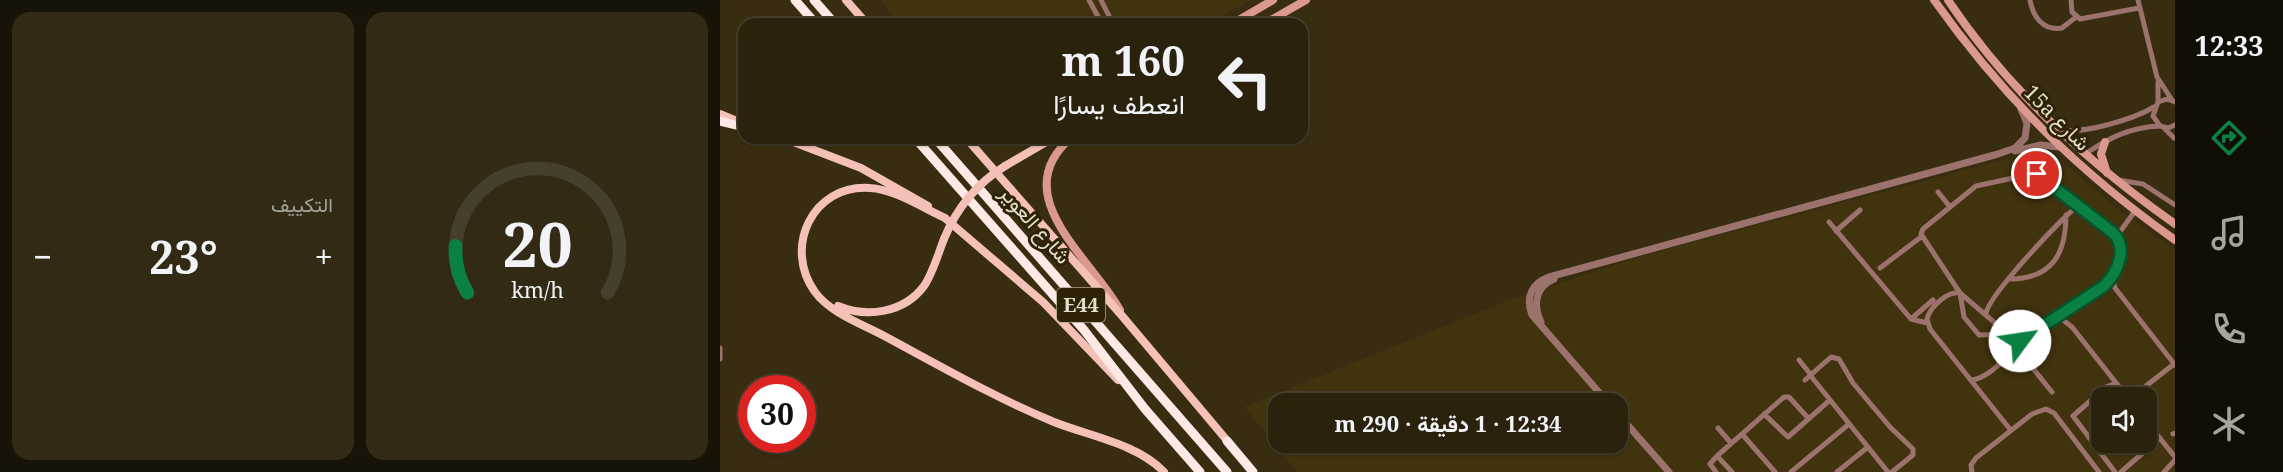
<!DOCTYPE html>
<html lang="ar">
<meta charset="utf-8">
<style>
:root{--surface:#2a220c;--page:#322a15;--text:#f1f3f6;--muted:#a5a49d;--line:#463f2d;--accent:#0b8043}
body{margin:0;font-family:"Noto Serif",Vazirmatn,serif;background:var(--page);color:var(--text);direction:rtl;height:100vh;display:flex;flex-direction:column;font-size:22px;white-space:nowrap}
*{box-sizing:border-box;margin:0}
p{font-size:20px;color:var(--muted)}
.icon{flex:none;width:33px;height:33px;fill:none;stroke:currentColor;stroke-width:2;stroke-linecap:round;stroke-linejoin:round}
.map{position:relative;flex:1;overflow:hidden;direction:ltr}
.drawer{display:flex;flex-direction:column;gap:12px;padding:12px;background:#171307;width:720px}
.drawer>*{flex:none}
.top-card{position:absolute;left:18px;top:18px;width:570px;height:126px;border-radius:18px;box-shadow:0 2px 4px #0004,0 0 0 2px var(--line);direction:rtl;background:#2a220c;color:var(--text);overflow:hidden}
.buttons{position:absolute;left:1371px;top:387px;display:grid;gap:12px}
.buttons a{display:grid;place-items:center;width:66px;height:66px;border-radius:12px;background:var(--surface);box-shadow:0 2px 4px #0004,0 0 0 2px var(--line);font-size:30px}
.speed{position:absolute;left:18px;top:375px;display:flex;gap:12px;font-size:30px;font-weight:700;text-align:center}
.speed>*{display:grid;place-content:center;width:78px;height:78px;border-radius:50%;background:var(--surface);box-shadow:0 2px 4px #0004,0 0 0 2px var(--line);line-height:1}
.speed .limit{border:9px solid #d22;background:#fff;color:#111}
.pin{position:absolute;display:grid;place-items:center;width:51px;height:51px;color:#fff;margin:-26px;border:3px solid #fff;border-radius:50%;box-shadow:0 2px 6px #0007}
.me{position:absolute;width:66px;margin:-33px;rotate:59deg;stroke-linejoin:round;filter:drop-shadow(0 0 4px #0008)}
.turn{display:flex;align-items:center;gap:21px;height:126px;padding:0 24px;font-size:27px}
.turn .icon{width:78px;height:78px;stroke-width:2.5}
.turn b{display:block;font-size:42px;line-height:51px}
.big{font-size:45px;font-weight:700;line-height:1.1}
.drawer .card{flex:1;display:flex;flex-direction:column;justify-content:center;gap:9px;min-width:0;padding:0 21px;border-radius:18px;background:var(--page)}
.drawer .dial{align-items:center;gap:0}
.dial svg{height:156px;overflow:visible;fill:none;stroke:var(--line);stroke-width:7;stroke-linecap:round;text-anchor:middle}
.dial text{fill:var(--text);stroke:none}
.heat{display:flex;justify-content:space-between;align-items:center;font-size:33px;direction:ltr}
.drawer .tiles{flex:1;display:grid;gap:12px;grid-template-columns:repeat(2,1fr)}
.trip{position:absolute;left:548px;top:393px;width:360px;height:60px;border-radius:18px;background:var(--surface);box-shadow:0 2px 4px #0004,0 0 0 2px var(--line);font-weight:700;line-height:60px;text-align:center;direction:rtl}
main{display:flex;flex:1;min-height:0}
.dock{display:flex;flex-direction:column;width:108px;justify-content:space-around;align-items:center;background:#110e05;color:var(--muted)}
.dock .icon{width:42px;height:42px}
.dock .active{color:var(--accent)}
.dock b{font-size:27px;color:var(--text)}
.map>svg:first-child{display:block}
</style>
<main>
<nav class="dock">
<b>12:33</b>
<svg class="icon active" aria-label="directions" viewBox="0 0 24 24"><path d="M12 3l9 9-9 9-9-9zM9 14v-3h6M13 9l2 2-2 2"/></svg>
<svg class="icon" aria-label="music" viewBox="0 0 24 24"><path d="M9 18V5l10-2v13"/><circle cx="6" cy="18" r="3"/><circle cx="16" cy="16" r="3"/></svg>
<svg class="icon" aria-label="phone" viewBox="0 0 24 24"><path d="M5 4h4l2 5-3 2q2 4 5 5l2-3 5 2v4C11 20 4 13 5 4z"/></svg>
<svg class="icon" aria-label="climate" viewBox="0 0 24 24"><path d="M12 3v18M4 7l16 10M4 17L20 7"/></svg>
</nav>
<div class="map">
<svg width="1455" height="472" viewBox="0 0 1455 472">
<rect width="100%" height="100%" fill="#382d10"/>
<path fill="#41330e" fill-rule="evenodd" d="M160,0H530L488,24H180Z
M1313,152H1326L1336,156L1399,210L1455,250V472H577L524,407L789,300L922,256ZM1382,398H1426V442H1382ZM558,404H897V442H558Z"/>
<g fill="none" stroke-linecap="round" stroke-linejoin="round">
<path stroke="#9c726c" stroke-width="5" d="M369,0L382,24
M381,0L393,24
M1310,0C1313,17 1323,31 1342,28L1356,17
M1351,0L1352,12L1360,19L1419,8
M1418,0L1437,77L1452,100
M1438,82V102
M1455,102L1447,99L1438,102L1433,116L1440,126L1448,128L1455,125
M1444,128L1454,138
M1341,130C1364,134 1414,119 1434,107
M1365,154C1389,138 1410,127 1440,126
M1312,174L1326,179L1392,232C1409,247 1398,272 1384,287L1308,338L1296,341L1240,293L1201,234L1203,229L1256,186Z
M1398,180L1423,184L1455,205
M1218,192L1230,207
M1109,222L1191,319L1207,323
M1116,231L1140,210
M1397,236L1415,211
M1160,268L1201,237
M1392,277L1395,288L1455,365
M1289,279C1332,279 1346,254 1346,215
M1266,314C1267,297 1343,216 1360,204
M1339,317L1352,327L1408,398
M1191,319L1213,300
M1286,334L1259,335L1244,317L1240,293C1227,291 1210,307 1207,319L1210,329L1289,428
M1294,345L1332,392
M0,348V359
M1079,360L1091,375
M1090,375L1168,472
M1085,380L1111,357L1119,359L1133,383L1170,427L1193,449V455L1172,472
M1252,380C1268,378 1291,356 1296,341
M1417,393L1454,364
M1044,414L1068,437L1110,400
M1426,421L1455,457
M998,428L1011,443
M1022,434L1055,472
M1453,434L1455,433
M1369,438L1382,425
M1379,452L1395,442
M997,456L1064,397H1069L1089,419
M996,472L990,464L997,456L1012,472
M1071,472L1129,424
M1117,472L1148,447
M1252,472L1251,465L1256,458L1312,414L1326,409L1334,413L1379,472
M1395,472L1353,416L1386,387L1396,383
M1401,472L1440,438
M1444,472L1455,460"/>
<path stroke="#9c726c" stroke-width="7" d="M1295,151L1321,145L1338,147
M821,322C813,305 815,287 834,279
M889,404L812,315C805,297 812,283 829,277L1278,154L1295,148L1305,138L1307,123L1301,109
M897,413L949,472"/>
<path stroke="#db988e" stroke-width="8" d="M1214,0C1283,97 1358,171 1455,240
M1228,0C1288,90 1367,162 1455,224
M512,24L553,0
M544,24L586,0
M351,138C284,195 373,260 400,310
M1385,142L1381,154L1387,173"/>
<path stroke="#f4c0b8" stroke-width="8" d="M126,0L147,24
M0,114L24,124
M63,138L141,168L208,206
M246,138L403,317L510,444
M285,166L333,138
M225,218C203,208 174,189 150,188C92,184 63,248 95,292C111,314 145,325 168,338C222,367 276,398 334,422C369,436 418,444 444,472
M226,219L323,302L398,380
M118,306C147,318 184,313 204,286C213,273 218,254 224,239"/>
<path stroke="#fee9e5" stroke-width="9" d="M75,0L96,24
M94,0L115,24
M0,121L24,127
M195,138L364,330L425,409L480,472
M215,138L507,472
M507,441L533,472"/>
<path stroke="#f4c0b8" stroke-width="8" d="M224,239C237,207 256,184 285,166"/>
</g>
<g fill="none" stroke-linecap="round" stroke-linejoin="round">
<defs>
<path id="route" d="M1300,341L1384,286C1398,272 1409,247 1392,232L1317,174"/>
</defs>
<use href="#route" stroke="#07532c" stroke-width="15"/>
<use href="#route" stroke="#0b8043" stroke-width="10"/>
</g>
<g text-anchor="middle" stroke-width="6" stroke-linejoin="round" paint-order="stroke">
<rect fill="#2e2306" stroke="#ada591" stroke-width="1.5" x="337" y="288" width="48" height="34" rx="4.5"/>
<g font-size="20" font-weight="bold" fill="#e4ddcd">
<text x="361" y="312">E44</text>
</g>
<g font-size="21" fill="#e4ddcd" stroke="#2e2306">
<text transform="translate(1337 118) rotate(45)" y="7">15a شارع</text>
<text transform="translate(315 225) rotate(49)" y="7">شارع العوير</text>
</g>
</g>
</svg>
<div class="buttons">
<a><svg class="icon" aria-label="sound" viewBox="0 0 24 24"><path d="M4 9h4l5-4v14l-5-4H4zM17 9q2 3 0 6"/></svg></a>
</div>
<div class="speed"><div class="limit">30</div></div>
<div class="pin" style="left:1317px;top:174px;background:#d93025"><svg class="icon" aria-label="arrive" viewBox="0 0 24 24"><path d="M6 21V4h12l-3 4 3 4H6"/></svg></div>
<svg class="me" style="left:1300px;top:341px" viewBox="-20 -20 40 40"><circle r="19" fill="#fff"/><path d="M0-13L10 11 0 6-10 11z" fill="#0b8043"/></svg>
<div class="trip">12:34 · 1 دقيقة · 290 m</div>
<div class="top-card">
<div class="turn"><svg class="icon" aria-label="left" viewBox="0 0 24 24"><path d="M17 20v-9H6M10 6l-5 5 5 5"/></svg><div><b>160 m</b>انعطف يسارًا</div></div>
</div>
</div>
<section class="drawer">
<div class="tiles">
<div class="card dial"><svg viewBox="0 0 100 80">
<path d="M14 69A42 42 0 1 1 86 69"/>
<path d="M14 69A42 42 0 0 1 8 45" stroke="#0b8043"/>
<text x="50" y="56" font-size="32" font-weight="700">20</text>
<text x="50" y="72" font-size="11">km/h</text>
</svg></div>
<div class="card"><p>التكييف</p>
<div class="heat"><a>−</a><b class="big">23°</b><a>+</a></div>
</div>
</div>
</section>
</main>
